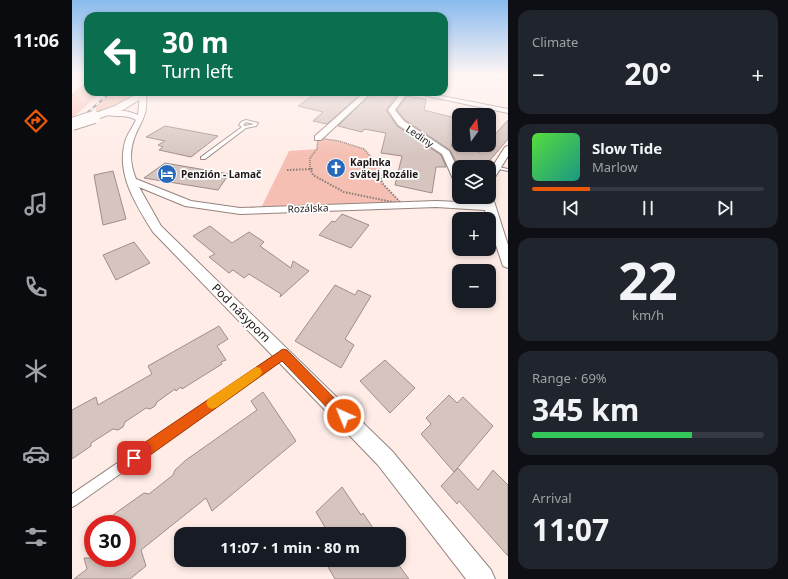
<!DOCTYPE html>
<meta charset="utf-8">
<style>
:root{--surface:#171b24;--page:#20242c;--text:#f1f3f6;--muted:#9ea1a6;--line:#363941;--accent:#ea580c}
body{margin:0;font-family:"Noto Sans",sans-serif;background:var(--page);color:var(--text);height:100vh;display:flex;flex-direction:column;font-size:15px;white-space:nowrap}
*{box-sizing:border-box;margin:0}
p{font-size:13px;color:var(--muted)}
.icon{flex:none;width:22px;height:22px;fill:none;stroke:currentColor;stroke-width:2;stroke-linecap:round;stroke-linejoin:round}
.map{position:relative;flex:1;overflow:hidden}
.panel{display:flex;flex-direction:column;gap:10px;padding:10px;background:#0d0f14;width:280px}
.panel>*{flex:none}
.top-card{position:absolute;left:12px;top:12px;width:364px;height:84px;border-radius:12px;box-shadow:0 2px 6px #0003;background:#0b6e4f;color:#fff;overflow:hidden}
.needle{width:26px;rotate:15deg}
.buttons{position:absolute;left:380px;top:108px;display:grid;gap:8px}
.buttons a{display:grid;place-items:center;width:44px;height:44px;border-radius:8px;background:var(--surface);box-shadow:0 2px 6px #0003;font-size:20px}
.speed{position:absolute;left:12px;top:515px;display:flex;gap:8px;font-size:20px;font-weight:700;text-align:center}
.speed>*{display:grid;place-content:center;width:52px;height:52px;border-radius:50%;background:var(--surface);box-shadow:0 2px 6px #0003;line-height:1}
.speed .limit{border:6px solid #d22;background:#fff;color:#111}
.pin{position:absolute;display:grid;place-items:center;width:34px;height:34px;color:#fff;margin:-17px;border-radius:8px;box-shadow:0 2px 6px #0006}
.me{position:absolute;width:44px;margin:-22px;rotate:316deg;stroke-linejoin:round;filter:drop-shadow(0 0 3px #0008)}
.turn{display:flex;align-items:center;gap:14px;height:84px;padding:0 12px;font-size:18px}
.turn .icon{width:52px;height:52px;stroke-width:2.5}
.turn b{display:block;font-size:28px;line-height:34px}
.big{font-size:30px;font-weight:700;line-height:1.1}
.panel .card{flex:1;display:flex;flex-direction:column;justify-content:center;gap:6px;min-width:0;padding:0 14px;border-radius:12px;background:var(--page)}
.panel .dial{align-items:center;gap:0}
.dial b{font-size:52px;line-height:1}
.song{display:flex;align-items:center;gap:12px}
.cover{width:48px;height:48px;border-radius:6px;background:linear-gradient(135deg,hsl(110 70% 55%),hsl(170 70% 35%))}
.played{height:4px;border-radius:2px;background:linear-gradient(90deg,var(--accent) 25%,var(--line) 25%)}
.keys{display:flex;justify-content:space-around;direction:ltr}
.heat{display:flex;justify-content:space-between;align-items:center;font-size:22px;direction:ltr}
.charge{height:6px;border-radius:3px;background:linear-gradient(90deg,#34c759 69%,var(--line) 0)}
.trip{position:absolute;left:102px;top:527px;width:232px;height:40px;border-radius:12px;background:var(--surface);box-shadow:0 2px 6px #0003;font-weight:700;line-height:40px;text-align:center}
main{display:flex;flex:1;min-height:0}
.tabs{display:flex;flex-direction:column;width:72px;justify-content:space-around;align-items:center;background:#090b0e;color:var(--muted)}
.tabs .icon{width:28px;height:28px}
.tabs .active{color:var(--accent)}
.tabs b{font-size:18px;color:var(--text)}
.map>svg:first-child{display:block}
</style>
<main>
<nav class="tabs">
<b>11:06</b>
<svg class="icon active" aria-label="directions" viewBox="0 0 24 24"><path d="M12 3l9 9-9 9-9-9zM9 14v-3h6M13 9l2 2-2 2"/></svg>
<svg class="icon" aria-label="music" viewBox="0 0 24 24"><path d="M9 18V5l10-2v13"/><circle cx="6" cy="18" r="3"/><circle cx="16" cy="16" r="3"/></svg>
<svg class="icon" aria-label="phone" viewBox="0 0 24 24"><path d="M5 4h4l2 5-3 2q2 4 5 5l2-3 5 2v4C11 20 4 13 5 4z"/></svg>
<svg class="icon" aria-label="climate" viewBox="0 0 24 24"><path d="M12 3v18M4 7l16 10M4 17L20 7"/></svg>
<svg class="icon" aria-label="car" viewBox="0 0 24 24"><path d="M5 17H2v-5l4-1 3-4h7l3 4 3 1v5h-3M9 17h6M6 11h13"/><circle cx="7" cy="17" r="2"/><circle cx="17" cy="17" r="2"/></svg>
<svg class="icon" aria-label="filters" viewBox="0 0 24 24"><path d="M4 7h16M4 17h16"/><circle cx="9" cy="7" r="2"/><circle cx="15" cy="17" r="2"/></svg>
</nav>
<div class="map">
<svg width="436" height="579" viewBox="0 0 436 579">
<rect width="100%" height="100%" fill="#ffece7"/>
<path fill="#f5bfb3" d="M16,82V92H30L0,118V95Z
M39,92H75L65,99L50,102L24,113V105Z
M246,138L267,141L292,149L307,166L310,183L330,204L188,210L217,151L245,149Z"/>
<path fill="#d6c4bf" stroke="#9f8d89" d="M246,92H291L255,124L241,121L251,112L226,106Z
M301,92L326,94L314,110L325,126L369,155L374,167H364L360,193L323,185L330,156L309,153L314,133L292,129L290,132L266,126Z
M335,96L354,99L352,110L387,119V127L379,146L408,152L414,145H417V141L436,120V139L412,167H387L378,150L333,120L325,110Z
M93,126L146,136L119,157L87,150L91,147L86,145L93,141L74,137Z
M93,163L157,174L146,190L72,178Z
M41,171L54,219L31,225L22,175Z
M270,214L297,225L279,248L247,235L260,221L263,222Z
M138,226L160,243L177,232L192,242L188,246L219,268L221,261L237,271L208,297L209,294L177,274L172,278L161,270L157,273L137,257L143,254L121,236Z
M62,242L78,263L44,280L31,255Z
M263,285L283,295L286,290L299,296L273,339L282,345L269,368L223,341Z
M147,326L156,339L145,346L154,360L149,362L150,364L110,389L109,387L104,391L103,389L85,402L83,406L78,409L74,408L53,422L51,427L46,430L41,429L19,443V446L0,459V410L24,397L26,405L80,374L76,366Z
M313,360L343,388L318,413L288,381Z
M191,392L224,441L140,511L134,498L69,550L74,566L58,579H2L15,569L12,558H55V524H28L72,493L77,494L101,475L103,470L114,460L185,410L179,401Z
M377,395L385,403L391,397L421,426L382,472L349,434L359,424L354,418Z
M386,468L406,490L421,470L436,485V556L387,501L385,504L369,486Z
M270,487L289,515L291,513L305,534H257L244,512Z
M252,560H323L337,579H263Z"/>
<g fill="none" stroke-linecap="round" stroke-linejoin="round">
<defs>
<path id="lane" d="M174,120L186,123L184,126L174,128L133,159H129V157L170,127L167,125L169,122ZM174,122L182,124L173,126L171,125Z
M422,166L436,169V171L422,168Z
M211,350L214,351L215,354L214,357L4,505L0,507V494Z"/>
<path id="street" d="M293,92H300L249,140H243V136Z
M330,92H349L436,109V113L336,92L323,110L332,121L377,151L387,171V184L382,181L370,154L326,125L316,110Z
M71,93L74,95C76,118 68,121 62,139C57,152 59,167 64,179L119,201L168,208L364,201L411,203V197H417V194L420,195L436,245V268L431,266L417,224V219H415L413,210L364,207L168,214L113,206L67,187L89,226L320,451L419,570L423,579H394L306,465L81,232C64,205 44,174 53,142C55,134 61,127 64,120C53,113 39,119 31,113C39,107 57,111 66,115L68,95Z
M436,146V156L420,182L417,183V172L433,147Z"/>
<path id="primary" d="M68,92H80L51,110L22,120L18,119L16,117L18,115L43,106Z"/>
</defs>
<use href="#lane" stroke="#95837f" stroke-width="2"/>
<use href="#street" stroke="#95837f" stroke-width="2"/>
<use href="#primary" stroke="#95837f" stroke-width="2"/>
<path stroke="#887b78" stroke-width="1" stroke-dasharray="1 1" stroke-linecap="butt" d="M415,75L436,81
M0,95L16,82"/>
<path stroke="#887b78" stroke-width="1.5" stroke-dasharray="1 1" stroke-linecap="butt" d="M238,169V158L245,149L246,138L267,141L292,149L307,166V169"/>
<path stroke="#887b78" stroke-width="2" stroke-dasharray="1.5 1.5" stroke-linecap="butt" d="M238,168L241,175L272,192L330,204L310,183L307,168
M215,170L242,169"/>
<use href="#lane" fill="#fff" fill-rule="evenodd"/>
<use href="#street" fill="#fff" fill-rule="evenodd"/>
<use href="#primary" fill="#fff" fill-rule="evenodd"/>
<defs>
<path id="rail" d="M0,126L39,92"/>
</defs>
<use href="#rail" stroke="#605654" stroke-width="2"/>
<use href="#rail" stroke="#fefefe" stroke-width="1.5" stroke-dasharray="4" stroke-linecap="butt"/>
<defs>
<path id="primary-bridge" d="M0,124L22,117"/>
</defs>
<use href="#primary-bridge" stroke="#95837f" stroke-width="14" stroke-linecap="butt"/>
<use href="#primary-bridge" stroke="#fff" stroke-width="12"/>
</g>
<linearGradient id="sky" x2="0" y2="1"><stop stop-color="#89baee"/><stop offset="0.48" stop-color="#fff6f4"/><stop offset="1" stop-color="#fff6f4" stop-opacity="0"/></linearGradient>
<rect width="436" height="156" fill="url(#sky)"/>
<path fill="#ea580c" stroke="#983908" d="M211,349L215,350L276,412L278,416L276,421L272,423L268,421L210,361L67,463L62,465L57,463L55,458L57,453Z"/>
<path fill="#f59e0b" d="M184,367L188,368L190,372L188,376L145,407L140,409L136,407L134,403L136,399Z"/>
<defs>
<symbol id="church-disc" viewBox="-11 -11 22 22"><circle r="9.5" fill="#2769ba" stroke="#fefefe"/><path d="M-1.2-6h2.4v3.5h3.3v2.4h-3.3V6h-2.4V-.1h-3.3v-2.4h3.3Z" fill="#fff"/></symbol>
<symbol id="hotel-disc" viewBox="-11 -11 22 22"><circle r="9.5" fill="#2769ba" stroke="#fefefe"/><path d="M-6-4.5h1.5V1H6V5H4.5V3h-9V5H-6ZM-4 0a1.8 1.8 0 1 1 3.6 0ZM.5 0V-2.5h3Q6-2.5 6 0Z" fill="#fff"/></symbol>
</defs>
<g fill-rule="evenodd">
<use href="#church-disc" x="253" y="157" width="22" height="22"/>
<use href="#hotel-disc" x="84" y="163" width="22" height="22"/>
</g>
<g text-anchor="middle" stroke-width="3.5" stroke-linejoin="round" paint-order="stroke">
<g font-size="10" fill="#1f1817" stroke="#fefefe">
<text transform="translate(348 136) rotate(34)" y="4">Lediny</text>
<text transform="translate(236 208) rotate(-2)" y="4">Rozálska</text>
</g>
<g font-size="10" font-weight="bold" fill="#1f1817" stroke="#fefefe" text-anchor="start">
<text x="278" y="166">Kaplnka<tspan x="278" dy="12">svätej Rozálie</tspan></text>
<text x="109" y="178">Penzión - Lamač</text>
</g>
<g font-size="12" fill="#1f1817" stroke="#fefefe">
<text transform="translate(169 313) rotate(45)" y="4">Pod násypom</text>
</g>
</g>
</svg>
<div class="buttons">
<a><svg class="needle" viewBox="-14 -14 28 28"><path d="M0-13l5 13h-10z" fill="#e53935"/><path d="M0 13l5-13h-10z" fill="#9ea1a6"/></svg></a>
<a><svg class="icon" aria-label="layers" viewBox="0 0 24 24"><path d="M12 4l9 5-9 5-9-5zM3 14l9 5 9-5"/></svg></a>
<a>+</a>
<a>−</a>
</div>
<div class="speed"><div class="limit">30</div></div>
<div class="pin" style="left:62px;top:458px;background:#d93025"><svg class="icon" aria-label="arrive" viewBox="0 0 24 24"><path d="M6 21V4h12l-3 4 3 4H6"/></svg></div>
<svg class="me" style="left:272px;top:416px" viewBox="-20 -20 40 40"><circle r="17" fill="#ea580c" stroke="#fff" stroke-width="3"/><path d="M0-11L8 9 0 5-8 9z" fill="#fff"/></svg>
<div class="trip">11:07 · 1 min · 80 m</div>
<div class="top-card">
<div class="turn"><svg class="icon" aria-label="left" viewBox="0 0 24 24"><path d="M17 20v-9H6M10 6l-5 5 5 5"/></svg><div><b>30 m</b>Turn left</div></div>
</div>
</div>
<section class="panel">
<div class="card"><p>Climate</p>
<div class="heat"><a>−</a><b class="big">20°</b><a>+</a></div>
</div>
<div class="card">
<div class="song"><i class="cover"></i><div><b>Slow Tide</b><p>Marlow</p></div></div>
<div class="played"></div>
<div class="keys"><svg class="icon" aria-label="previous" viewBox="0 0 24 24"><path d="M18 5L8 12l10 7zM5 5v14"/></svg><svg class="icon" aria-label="pause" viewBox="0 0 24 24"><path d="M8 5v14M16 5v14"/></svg><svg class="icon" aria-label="next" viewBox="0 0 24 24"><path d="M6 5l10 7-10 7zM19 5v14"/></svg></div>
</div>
<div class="card dial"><b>22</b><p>km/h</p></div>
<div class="card"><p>Range · 69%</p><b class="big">345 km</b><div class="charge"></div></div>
<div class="card"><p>Arrival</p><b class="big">11:07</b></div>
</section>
</main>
